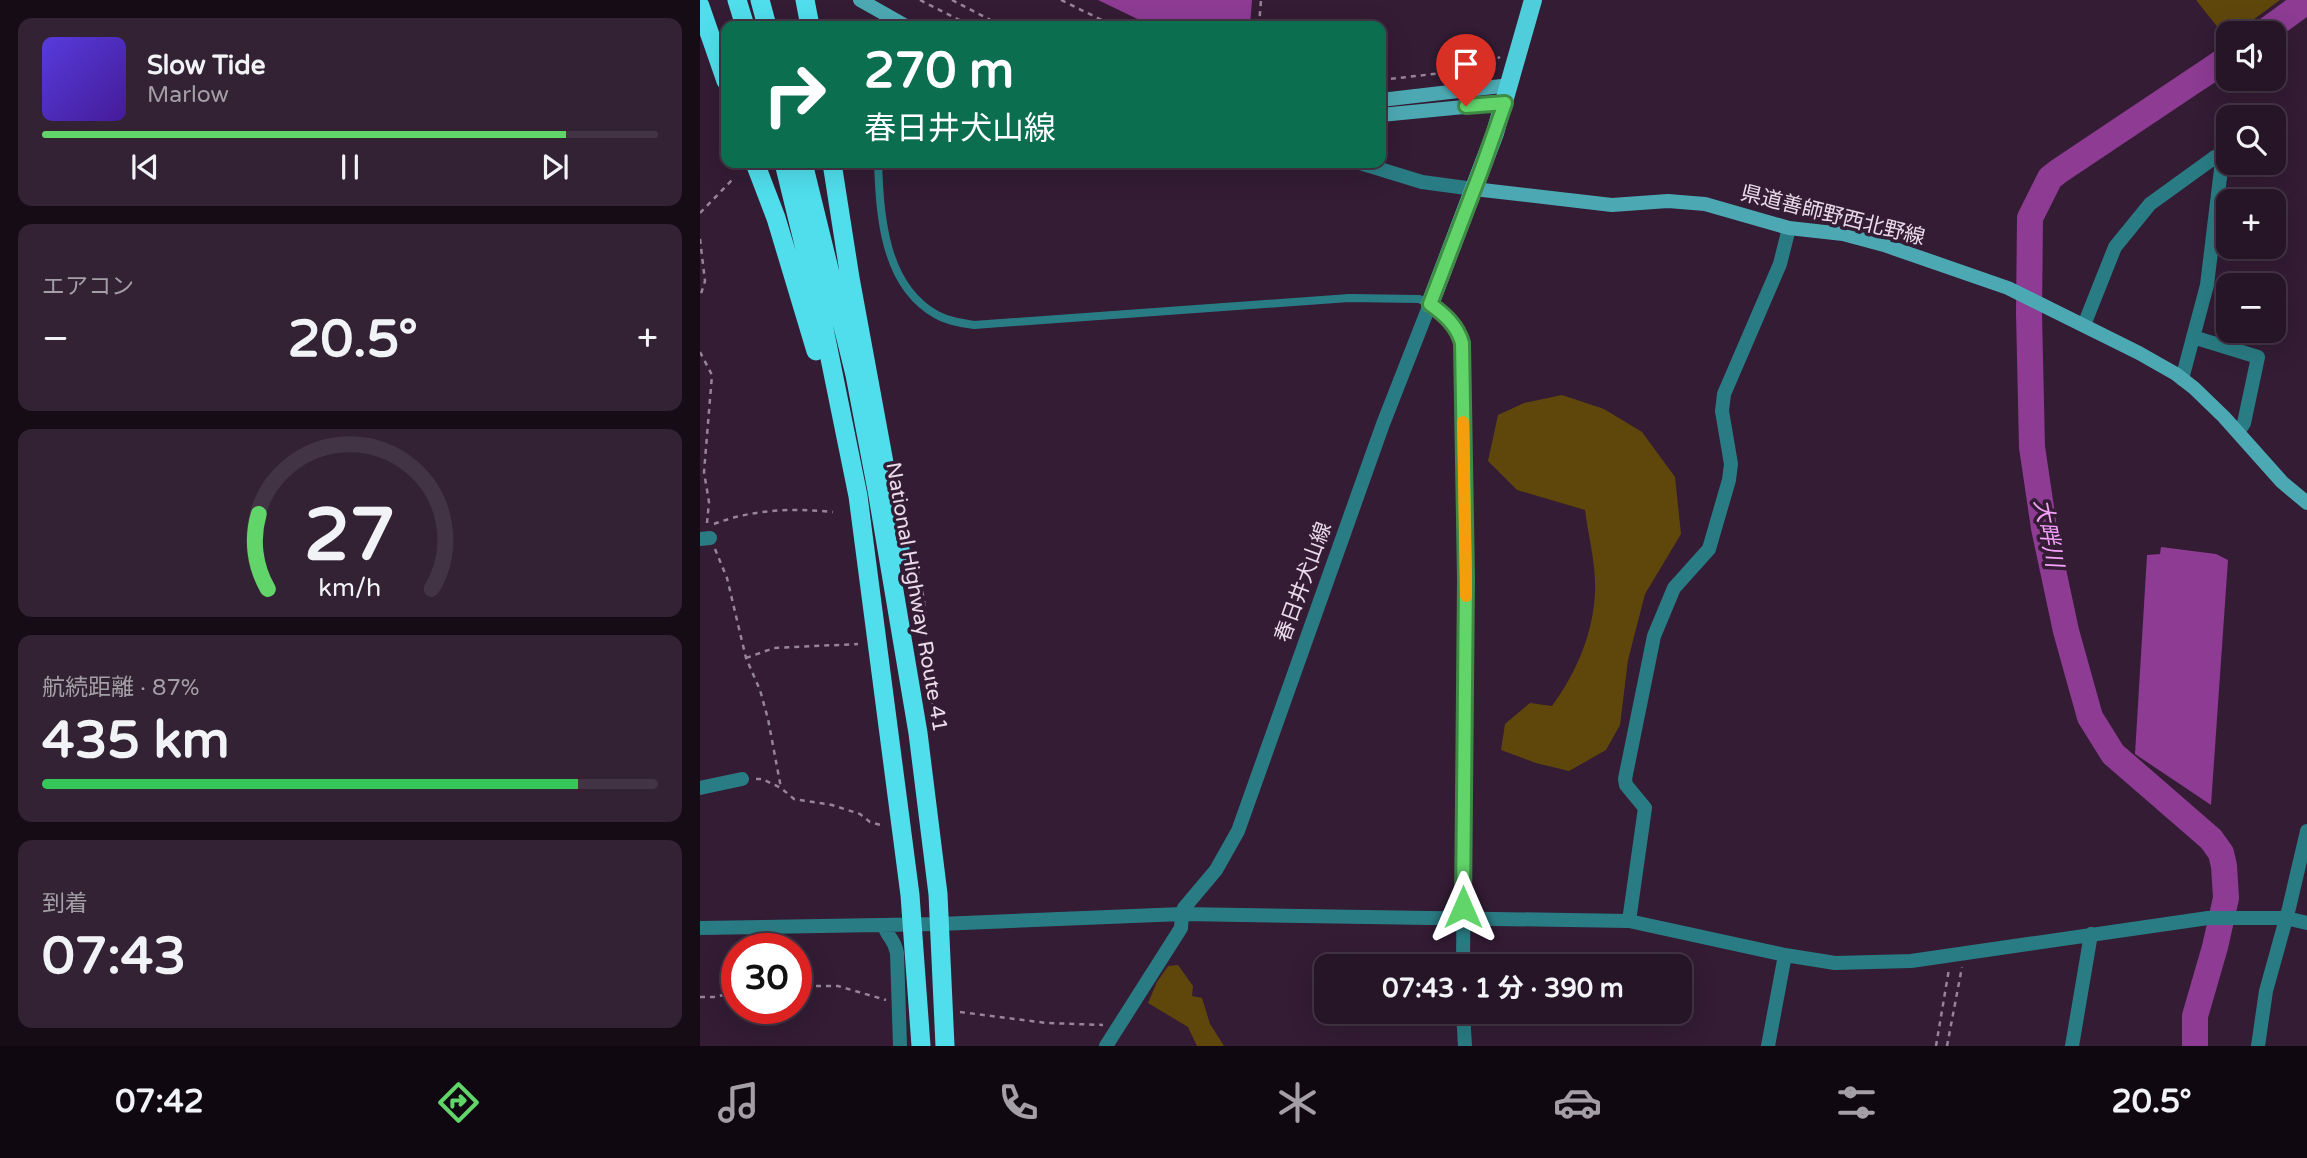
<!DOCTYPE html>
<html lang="ja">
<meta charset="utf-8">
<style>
:root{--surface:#261527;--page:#322233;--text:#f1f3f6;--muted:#a49fa7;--line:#423444;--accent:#61d46a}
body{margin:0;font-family:"Varela Round","Noto Sans JP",sans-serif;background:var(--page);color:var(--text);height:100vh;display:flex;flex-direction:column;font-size:26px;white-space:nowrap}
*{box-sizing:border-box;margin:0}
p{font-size:23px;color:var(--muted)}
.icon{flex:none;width:38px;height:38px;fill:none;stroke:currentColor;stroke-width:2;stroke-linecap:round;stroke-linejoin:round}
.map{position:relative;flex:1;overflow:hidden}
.panel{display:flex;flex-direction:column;gap:18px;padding:18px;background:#150c15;width:700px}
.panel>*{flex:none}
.guide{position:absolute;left:21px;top:21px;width:665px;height:147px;border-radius:14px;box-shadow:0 7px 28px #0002,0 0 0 2px var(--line);background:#0b6e4f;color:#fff;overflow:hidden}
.controls{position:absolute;left:1516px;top:21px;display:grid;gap:14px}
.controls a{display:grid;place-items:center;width:70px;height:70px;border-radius:14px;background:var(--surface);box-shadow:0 7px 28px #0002,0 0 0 2px var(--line);font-size:35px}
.speed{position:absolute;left:21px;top:933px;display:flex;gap:14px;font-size:35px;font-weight:700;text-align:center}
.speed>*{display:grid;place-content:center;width:91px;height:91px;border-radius:50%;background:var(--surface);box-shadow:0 7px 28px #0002,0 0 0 2px var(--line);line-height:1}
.speed .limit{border:10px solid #d22;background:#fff;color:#111}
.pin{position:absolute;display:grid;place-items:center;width:60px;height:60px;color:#fff;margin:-72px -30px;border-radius:50% 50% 50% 0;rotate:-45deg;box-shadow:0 0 7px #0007}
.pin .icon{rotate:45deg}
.me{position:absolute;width:77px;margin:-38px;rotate:0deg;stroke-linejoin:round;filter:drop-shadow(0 0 5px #0008)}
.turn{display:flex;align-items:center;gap:24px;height:147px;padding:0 28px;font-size:32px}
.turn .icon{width:91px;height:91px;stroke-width:2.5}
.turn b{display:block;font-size:49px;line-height:60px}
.big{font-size:52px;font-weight:700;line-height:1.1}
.panel .card{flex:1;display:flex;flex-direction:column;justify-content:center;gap:10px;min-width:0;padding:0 24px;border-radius:14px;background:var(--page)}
.panel .dial{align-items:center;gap:0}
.dial svg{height:182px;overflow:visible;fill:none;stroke:var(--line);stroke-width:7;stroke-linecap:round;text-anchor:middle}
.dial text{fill:var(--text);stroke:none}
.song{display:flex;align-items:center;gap:21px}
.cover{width:84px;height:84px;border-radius:10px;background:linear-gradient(135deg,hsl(250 70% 55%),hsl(260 70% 35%))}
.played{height:7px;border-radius:4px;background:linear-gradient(90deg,var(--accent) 85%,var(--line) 85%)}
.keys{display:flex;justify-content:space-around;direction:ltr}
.heat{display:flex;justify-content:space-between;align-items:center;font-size:38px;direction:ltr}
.charge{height:10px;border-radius:5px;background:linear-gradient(90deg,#34c759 87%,var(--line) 0)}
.trip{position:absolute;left:614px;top:954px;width:378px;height:70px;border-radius:14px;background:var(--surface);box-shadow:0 7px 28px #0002,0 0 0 2px var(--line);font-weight:700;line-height:70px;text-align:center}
.tabs{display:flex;height:112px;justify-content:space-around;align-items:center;background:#0f0810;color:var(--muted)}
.tabs .icon{width:49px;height:49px}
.tabs .on{color:var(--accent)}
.tabs b{font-size:32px;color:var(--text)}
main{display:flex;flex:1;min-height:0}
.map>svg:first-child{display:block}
</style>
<main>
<section class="panel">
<div class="card">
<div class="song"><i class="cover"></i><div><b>Slow Tide</b><p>Marlow</p></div></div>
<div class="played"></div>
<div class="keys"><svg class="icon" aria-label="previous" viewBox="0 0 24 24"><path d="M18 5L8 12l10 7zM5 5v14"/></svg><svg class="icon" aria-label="pause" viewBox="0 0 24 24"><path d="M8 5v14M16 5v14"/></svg><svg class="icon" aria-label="next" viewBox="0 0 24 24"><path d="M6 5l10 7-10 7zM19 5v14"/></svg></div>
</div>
<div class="card"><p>エアコン</p>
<div class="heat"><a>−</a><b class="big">20.5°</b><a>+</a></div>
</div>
<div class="card dial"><svg viewBox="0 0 100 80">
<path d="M14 69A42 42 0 1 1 86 69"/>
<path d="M14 69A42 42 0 0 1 10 36" stroke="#61d46a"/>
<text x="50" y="56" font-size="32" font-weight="700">27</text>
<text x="50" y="72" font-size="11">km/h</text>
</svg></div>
<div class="card"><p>航続距離 · 87%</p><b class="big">435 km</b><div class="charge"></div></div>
<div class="card"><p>到着</p><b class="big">07:43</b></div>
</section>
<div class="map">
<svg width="1607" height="1046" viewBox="0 0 1607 1046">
<rect width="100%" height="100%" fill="#331c34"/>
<path fill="#5f470c" d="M1496,0H1580L1535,33H1528L1527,39Z
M862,395L904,409L942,432L975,477L981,534L945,594L928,660L920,725L906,750L869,771L836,763L801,750L805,724L830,703L852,706C878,671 897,625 895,580C894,557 888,533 885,510L817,490L788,461L798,415L824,403Z
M478,965L493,986L492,996L502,998L510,1024L524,1046H497L488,1027L448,1003L457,982L468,966Z"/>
<path fill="#8d3b93" d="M398,0H552L550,26H452Z
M1461,547L1516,554L1528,560L1511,805L1435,754L1447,555L1460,554Z"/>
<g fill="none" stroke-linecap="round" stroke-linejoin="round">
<path stroke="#8d3b93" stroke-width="26" d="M1563,33L1607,1
M1495,1046V1016L1515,947L1526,898L1524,866L1521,853L1511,839L1413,754L1390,717L1366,631L1344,528L1332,447L1329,313L1330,218L1350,178L1359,171L1528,58"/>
<path stroke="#978498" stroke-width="2.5" stroke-dasharray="5 5" stroke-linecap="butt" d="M220,0L271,26
M252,0L302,26
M361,0L414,26
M559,26L561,0
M681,80L777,69L800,57
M0,213L33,179
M0,239L5,281L0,297
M0,352L12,375L4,472L9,502L7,523
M14,524C54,509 91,508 133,512
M15,549L27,578L46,658L60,690L68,719L81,788
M216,562L224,600L234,719
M46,658L74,648L158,644
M56,779H62L81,788L94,799L132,805L160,814L170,822L184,826
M96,986H138L186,1000
M0,997H14L37,992
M260,1012L347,1023L403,1025
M1236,1046L1249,969
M1247,1046L1262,967"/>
<path stroke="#2a7c84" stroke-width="8" d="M178,163C180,216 184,286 237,315C248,321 261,323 274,325L649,298L719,299L730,304"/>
<path stroke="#2a7c84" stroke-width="14" d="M660,163L722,182L774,189
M1384,325L1415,247L1450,204L1515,157L1522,161L1507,285L1482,379
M1493,337L1558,357L1544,423L1538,432
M0,539L10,538
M0,788L42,779
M929,921L945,808L926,785L925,779L954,636L974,588L1009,549L1029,480L1031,464L1022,411L1024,394L1080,264L1089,228
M184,925C187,938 194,937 197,953L200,1046
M0,928L239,924L482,914L484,908L516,870L538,831L683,424L730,304C745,314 757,325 762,343L766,579L763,966
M763,1012L765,1046
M406,1046L481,928L482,914L929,921L1085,955L1135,963L1211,961L1508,918H1586L1607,923
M1068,1046L1085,955
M1372,1046L1391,934
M1558,1046L1566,991L1589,908L1607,831"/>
<path stroke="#4ca9b3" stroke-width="14" d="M160,0L206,26
M681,100L810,85
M681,115L805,103
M774,189L912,205L968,201L1005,204L1089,228L1143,234L1184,245L1308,288L1439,353L1476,374L1494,388L1524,417L1582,482L1607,503"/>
<path stroke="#50cdda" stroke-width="18" d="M730,304L795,133L833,0"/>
<path stroke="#50deec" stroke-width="19" d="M37,0L45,26
M60,0L67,26
M105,0L110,26
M0,6L26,81
M55,163L76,218L116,351
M84,163L121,314L158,496L210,895L221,1046
M103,163L155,375L177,490L218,733L238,894L245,1046
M132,163L150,278L201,555"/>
</g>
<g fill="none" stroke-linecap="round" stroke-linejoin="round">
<defs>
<path id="route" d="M763,907L766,579L762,343C757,325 744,314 730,304L781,171L805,103L766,106"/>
</defs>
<use href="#route" stroke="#3f8a45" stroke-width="18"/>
<use href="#route" stroke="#61d46a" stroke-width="12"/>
<path stroke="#f59e0b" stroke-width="12" d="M763,422L766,596"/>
</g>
<g text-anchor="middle" stroke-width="7" stroke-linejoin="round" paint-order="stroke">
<g font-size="21" fill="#eadbeb" stroke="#331c34">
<text transform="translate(1133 215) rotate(14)" y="7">県道善師野西北野線</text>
<text transform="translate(603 582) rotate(-70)" y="7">春日井犬山線</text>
<text transform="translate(217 597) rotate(80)" y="7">National Highway Route 41</text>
</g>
<g font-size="23" font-style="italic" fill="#f7a3fb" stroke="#331c34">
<text transform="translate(1349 533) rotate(79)" y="8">大畔川</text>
</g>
</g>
</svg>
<div class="controls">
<a><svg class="icon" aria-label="sound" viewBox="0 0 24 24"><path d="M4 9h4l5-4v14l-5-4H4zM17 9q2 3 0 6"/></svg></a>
<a><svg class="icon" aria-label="search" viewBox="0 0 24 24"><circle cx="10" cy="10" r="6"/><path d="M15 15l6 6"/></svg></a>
<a>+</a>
<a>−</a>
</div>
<div class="speed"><div class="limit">30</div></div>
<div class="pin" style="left:766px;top:106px;background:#d93025"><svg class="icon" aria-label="arrive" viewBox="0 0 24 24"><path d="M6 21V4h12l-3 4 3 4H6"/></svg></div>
<svg class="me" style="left:763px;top:907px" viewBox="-20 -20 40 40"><path d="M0-17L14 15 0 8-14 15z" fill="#61d46a" stroke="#fff" stroke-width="4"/></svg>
<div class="trip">07:43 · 1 分 · 390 m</div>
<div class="guide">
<div class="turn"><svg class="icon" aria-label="right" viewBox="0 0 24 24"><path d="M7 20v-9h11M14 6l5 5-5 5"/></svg><div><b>270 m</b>春日井犬山線</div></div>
</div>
</div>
</main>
<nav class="tabs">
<b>07:42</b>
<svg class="icon on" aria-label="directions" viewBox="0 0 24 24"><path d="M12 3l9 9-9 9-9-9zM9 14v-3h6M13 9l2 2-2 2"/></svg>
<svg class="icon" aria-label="music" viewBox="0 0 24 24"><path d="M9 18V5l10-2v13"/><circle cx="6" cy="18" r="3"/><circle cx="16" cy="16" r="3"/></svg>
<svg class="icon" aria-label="phone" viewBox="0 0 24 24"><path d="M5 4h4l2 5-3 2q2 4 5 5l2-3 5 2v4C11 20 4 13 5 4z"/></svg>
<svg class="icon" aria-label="climate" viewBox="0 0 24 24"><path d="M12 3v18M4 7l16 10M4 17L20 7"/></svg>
<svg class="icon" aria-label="car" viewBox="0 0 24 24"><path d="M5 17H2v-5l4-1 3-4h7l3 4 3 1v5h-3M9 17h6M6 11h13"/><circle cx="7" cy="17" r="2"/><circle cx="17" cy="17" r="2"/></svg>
<svg class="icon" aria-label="filters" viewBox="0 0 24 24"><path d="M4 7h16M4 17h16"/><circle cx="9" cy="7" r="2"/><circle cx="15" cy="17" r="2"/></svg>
<b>20.5°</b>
</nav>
